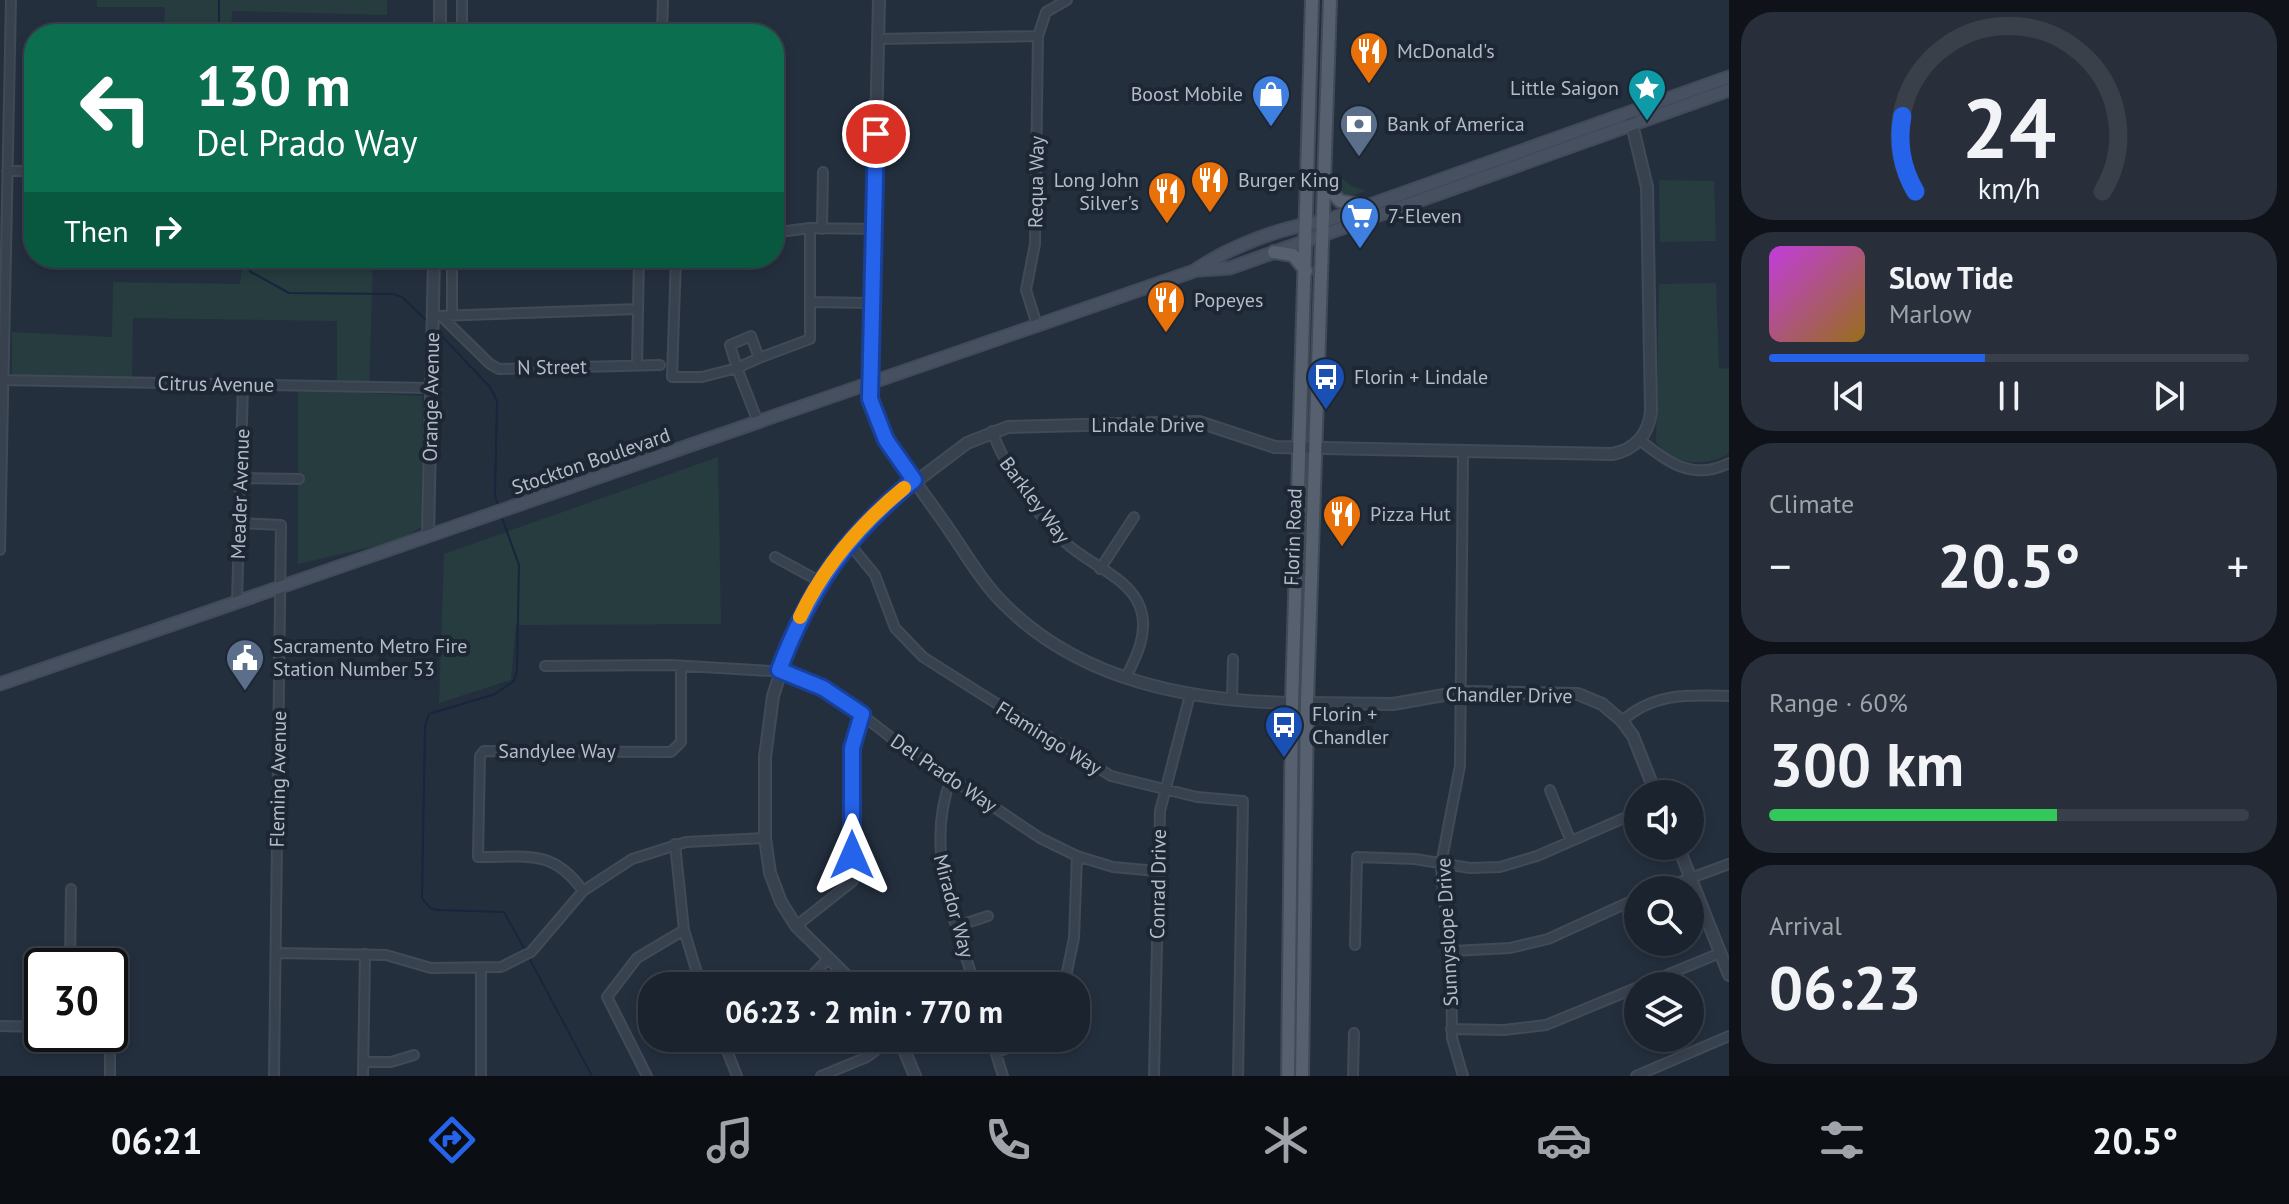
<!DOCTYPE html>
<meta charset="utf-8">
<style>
:root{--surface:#1b232e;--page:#282f3a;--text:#f1f3f6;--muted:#a0a4aa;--line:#39404a;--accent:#2563eb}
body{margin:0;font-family:"PT Sans",sans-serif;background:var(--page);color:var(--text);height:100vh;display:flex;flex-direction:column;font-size:30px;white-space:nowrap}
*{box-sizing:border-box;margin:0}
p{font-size:26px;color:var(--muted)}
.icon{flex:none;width:44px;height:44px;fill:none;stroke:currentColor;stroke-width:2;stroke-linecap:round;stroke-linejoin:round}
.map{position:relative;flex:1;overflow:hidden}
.side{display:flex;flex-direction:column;gap:12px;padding:12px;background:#0f1319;width:560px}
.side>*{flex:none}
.banner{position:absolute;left:24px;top:24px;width:760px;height:244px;border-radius:32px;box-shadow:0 4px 12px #0003,0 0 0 2px var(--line);background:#0b6e4f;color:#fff;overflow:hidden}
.tools{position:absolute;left:1624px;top:780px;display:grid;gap:16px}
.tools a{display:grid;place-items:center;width:80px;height:80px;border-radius:50%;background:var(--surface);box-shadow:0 4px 12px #0003,0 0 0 2px var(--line);font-size:40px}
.speed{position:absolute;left:24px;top:948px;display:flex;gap:16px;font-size:40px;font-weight:700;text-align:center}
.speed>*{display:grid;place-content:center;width:104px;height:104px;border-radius:50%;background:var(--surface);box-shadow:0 4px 12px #0003,0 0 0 2px var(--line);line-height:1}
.speed .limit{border:4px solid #111;border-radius:12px;background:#fff;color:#111}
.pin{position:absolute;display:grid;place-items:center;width:68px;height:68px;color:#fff;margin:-34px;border:4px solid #fff;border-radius:50%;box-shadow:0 2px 8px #0007}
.me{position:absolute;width:88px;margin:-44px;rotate:0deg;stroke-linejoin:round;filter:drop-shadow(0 0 6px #0008)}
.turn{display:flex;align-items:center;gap:28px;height:168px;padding:0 40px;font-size:36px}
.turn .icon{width:104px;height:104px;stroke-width:2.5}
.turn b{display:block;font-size:56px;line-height:68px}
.then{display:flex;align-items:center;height:76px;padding:0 40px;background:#0003;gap:16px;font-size:30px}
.big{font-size:60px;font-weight:600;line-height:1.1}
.side .widget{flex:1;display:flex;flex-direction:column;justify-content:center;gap:12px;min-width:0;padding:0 28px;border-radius:32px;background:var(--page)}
.side .dial{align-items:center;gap:0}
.dial svg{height:208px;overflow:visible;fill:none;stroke:var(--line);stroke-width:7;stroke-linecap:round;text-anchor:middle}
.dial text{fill:var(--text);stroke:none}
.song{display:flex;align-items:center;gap:24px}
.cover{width:96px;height:96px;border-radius:12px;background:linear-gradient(135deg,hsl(290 70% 55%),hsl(40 70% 35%))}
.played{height:8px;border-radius:4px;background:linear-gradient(90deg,var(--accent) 45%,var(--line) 45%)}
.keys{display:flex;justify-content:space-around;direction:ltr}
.heat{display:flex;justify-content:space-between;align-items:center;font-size:44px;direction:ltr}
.charge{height:12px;border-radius:6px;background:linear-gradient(90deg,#34c759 60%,var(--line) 0)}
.trip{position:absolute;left:638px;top:972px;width:452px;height:80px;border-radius:32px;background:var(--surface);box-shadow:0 4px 12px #0003,0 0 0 2px var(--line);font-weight:600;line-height:80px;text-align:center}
.dock{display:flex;height:128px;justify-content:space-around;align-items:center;background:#0b0e12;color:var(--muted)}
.dock .icon{width:56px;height:56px}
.dock .current{color:var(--accent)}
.dock b{font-size:36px;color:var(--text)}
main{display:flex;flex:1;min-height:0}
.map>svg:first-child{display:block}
</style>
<main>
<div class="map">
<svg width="1729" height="1076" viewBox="0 0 1729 1076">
<rect width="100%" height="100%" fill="#242f3e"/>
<path fill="#263c3f" d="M97,0H387V15L232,11L231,34H164L165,7H97Z
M1339,176L1352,186L1366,191L1347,197L1342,195Z
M1659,180L1714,181L1716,241L1660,242Z
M243,258H373L369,393L422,396L424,525L402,540L298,564V388L337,387V321L133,318L132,380L12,374V332L112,337L113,282L240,284Z
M1716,283L1719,368L1729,369V454C1704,467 1674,466 1656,442L1659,284Z
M718,457L721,624L516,625L511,680L439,703L444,554Z"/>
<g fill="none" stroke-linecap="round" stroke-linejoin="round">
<path stroke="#17263c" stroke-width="2" d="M219,34V0
M238,258L251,272L289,293L393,294L402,297L427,321
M437,331L490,387L497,401L495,495L498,505
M501,515L519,565L517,671L514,681L495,694L429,714L425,725L422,898L430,908L437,910L504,912L525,950
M528,956L592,1076"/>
<defs>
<path id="minor" d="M462,29L662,33
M462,33V0
M662,34L663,0
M878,39L1038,36
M7,171H34
M774,222L779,232L774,236
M822,229L823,172
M779,232L810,228
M676,258L672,377H702L737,368L758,422
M810,302L872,303
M452,313V258H461
M438,316L638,309
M441,316L490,364L499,369L660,365
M1037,325L1026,290L1035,244L1038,36L1046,12L1067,0
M751,336L759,358L737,368L730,345Z
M759,358L810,339V228L874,229
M637,365L639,258
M0,380L431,388
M992,431C1007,471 1035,513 1066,543C1088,564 1129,577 1140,607C1149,631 1137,656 1126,677
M1640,440C1668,463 1693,481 1729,463
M240,478L299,479
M239,523L281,525L274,1076
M848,542L875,575L895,628L923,657L1111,776L1197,797L1243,801L1238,1076
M0,550L11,0
M775,557L819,581
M1100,569L1134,517
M237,602L243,385
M545,666L670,665L787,672L840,698L897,742L1040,838L1077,856L1113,867L1157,871
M1232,700L1233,659
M1622,721C1654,692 1689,695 1729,696
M951,778C924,851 954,916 975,986
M1550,790L1570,839
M675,844L684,930L701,986
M1658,890L1729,864
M583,891C552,847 524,858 478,857L480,756L484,751L671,752L681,742V666
M796,926L853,881L852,748L862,714
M957,926L988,916
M1355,945L1357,857L1415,859L1470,868L1500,867L1537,856L1638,812
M1452,951L1510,948L1548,939L1638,898
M276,953L386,955L431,968L501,967L531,952L583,891L632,859L686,842L765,838
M70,966L71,889
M802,986L828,959
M1064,986L1074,938L1077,856
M1640,986L1720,953
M0,1026L42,1027
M110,1029V1076
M1451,1029L1504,1030L1546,1025L1638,987
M722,1038L737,1076
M991,1038L1003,1076
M996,1052L1038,1038
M363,1062H391L414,1055
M363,1076L365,954
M481,1076V969
M647,1076L607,997L637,958L684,930
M821,1076L867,1057L893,1038
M1154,1076L1160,811L1190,695
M1353,1076L1354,1033
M1463,1076L1452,1038L1451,935L1443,896L1441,864L1460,766L1463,452
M1636,1076L1729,1036"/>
<path id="tertiary" d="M879,0L870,399C885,444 914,480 941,518C962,547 980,581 1006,606C1082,681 1190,701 1292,703
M440,34V0
M428,536L434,258
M1307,703L1393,704L1461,692L1578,694L1602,704L1622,721L1633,736L1656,794
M1678,846L1729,975
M857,986L796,926L781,902L770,873L765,838V757L773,696L796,626L833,562L877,511L967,443L1008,427L1199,422L1275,447L1612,454C1635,450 1649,434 1651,411L1647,187L1631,120
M899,1038L915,1076"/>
<path id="secondary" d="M1199,270L1230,268L1729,90
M0,684L1194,271C1231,246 1281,227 1325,221L1729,77"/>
<path id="primary" d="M1326,186L1340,201L1366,206
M1274,252L1293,255L1306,271
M1288,1076L1292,703L1312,0
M1302,1076L1307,703L1330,0"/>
</defs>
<use href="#minor" stroke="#414a57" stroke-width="12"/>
<use href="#tertiary" stroke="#414a57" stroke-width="14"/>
<use href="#secondary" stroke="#414a57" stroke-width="15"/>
<use href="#primary" stroke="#414a57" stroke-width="16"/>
<use href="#minor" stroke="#38414e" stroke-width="8"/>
<use href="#tertiary" stroke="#38414e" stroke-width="10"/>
<use href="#secondary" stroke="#465061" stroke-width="11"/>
<use href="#primary" stroke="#56606e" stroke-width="12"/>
</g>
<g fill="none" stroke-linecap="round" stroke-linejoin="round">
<defs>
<path id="route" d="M852,855V748L862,714L823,688L779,670C810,588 846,536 914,480L886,440L870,399L876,134"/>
</defs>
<use href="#route" stroke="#184099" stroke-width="20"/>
<use href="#route" stroke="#2563eb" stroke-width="14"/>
<path stroke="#f59e0b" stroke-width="14" d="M800,617C824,566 860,524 904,488"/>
</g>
<defs>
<symbol id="restaurant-pin" viewBox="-11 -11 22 30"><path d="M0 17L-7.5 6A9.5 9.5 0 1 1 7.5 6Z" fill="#e8710a" stroke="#1d2633"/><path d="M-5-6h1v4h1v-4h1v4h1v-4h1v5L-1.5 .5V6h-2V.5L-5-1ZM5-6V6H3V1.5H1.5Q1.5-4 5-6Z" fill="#fff"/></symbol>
<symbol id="sight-pin" viewBox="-11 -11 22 30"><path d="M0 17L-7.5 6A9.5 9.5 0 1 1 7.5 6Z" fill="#0f9aa8" stroke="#1d2633"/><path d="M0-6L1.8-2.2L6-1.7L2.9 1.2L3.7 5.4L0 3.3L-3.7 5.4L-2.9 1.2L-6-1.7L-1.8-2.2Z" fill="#fff"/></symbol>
<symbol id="shop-pin" viewBox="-11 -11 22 30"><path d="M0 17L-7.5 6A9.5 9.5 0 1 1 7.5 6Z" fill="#3f7fe0" stroke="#1d2633"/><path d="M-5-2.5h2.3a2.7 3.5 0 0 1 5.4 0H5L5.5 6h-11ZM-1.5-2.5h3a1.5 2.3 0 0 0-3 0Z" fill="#fff"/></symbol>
<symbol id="bank-pin" viewBox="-11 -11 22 30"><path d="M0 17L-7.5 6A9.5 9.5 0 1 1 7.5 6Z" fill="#5c6f8a" stroke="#1d2633"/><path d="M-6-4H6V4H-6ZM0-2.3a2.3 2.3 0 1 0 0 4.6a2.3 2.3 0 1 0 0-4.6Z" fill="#fff"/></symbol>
<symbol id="supermarket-pin" viewBox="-11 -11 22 30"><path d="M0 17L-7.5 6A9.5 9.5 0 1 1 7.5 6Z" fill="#3f7fe0" stroke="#1d2633"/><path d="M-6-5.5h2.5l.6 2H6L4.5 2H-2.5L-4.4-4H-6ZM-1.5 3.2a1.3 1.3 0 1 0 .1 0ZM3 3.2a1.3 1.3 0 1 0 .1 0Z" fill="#fff"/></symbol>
<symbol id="bus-pin" viewBox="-11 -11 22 30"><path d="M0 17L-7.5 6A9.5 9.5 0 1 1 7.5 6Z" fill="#1a4fb4" stroke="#1d2633"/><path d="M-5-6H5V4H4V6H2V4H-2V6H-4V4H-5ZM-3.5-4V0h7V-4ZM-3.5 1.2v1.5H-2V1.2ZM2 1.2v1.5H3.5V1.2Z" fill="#fff"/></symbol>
<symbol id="civic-pin" viewBox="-11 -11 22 30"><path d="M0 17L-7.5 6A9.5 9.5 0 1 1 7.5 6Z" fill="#5c6f8a" stroke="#1d2633"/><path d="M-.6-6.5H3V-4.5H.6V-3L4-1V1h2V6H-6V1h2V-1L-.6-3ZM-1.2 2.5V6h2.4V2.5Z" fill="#fff"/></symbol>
</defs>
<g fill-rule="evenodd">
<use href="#restaurant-pin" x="1347" y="29" width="44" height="60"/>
<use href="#sight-pin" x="1625" y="66" width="44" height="60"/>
<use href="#shop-pin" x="1249" y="72" width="44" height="60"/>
<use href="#bank-pin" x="1337" y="102" width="44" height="60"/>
<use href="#restaurant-pin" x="1188" y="158" width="44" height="60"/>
<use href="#restaurant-pin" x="1145" y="169" width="44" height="60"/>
<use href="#supermarket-pin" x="1338" y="194" width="44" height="60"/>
<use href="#restaurant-pin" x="1144" y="278" width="44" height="60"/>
<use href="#bus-pin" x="1304" y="355" width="44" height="60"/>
<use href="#restaurant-pin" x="1320" y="492" width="44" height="60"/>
<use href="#civic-pin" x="223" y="636" width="44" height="60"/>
<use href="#bus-pin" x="1262" y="703" width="44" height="60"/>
</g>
<g text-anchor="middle" stroke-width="8" stroke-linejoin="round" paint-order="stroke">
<g font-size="20" fill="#b4bcc9" stroke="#1d2633" text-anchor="start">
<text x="1397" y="58">McDonald's</text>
<text x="1619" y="95" text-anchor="end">Little Saigon</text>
<text x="1243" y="101" text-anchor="end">Boost Mobile</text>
<text x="1387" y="131">Bank of America</text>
<text x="1139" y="187" text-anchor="end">Long John<tspan x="1139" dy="23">Silver's</tspan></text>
<text x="1238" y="187">Burger King</text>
<text x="1388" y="223">7-Eleven</text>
<text x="1194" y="307">Popeyes</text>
<text x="1354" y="384">Florin + Lindale</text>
<text x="1370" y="521">Pizza Hut</text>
<text x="273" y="653">Sacramento Metro Fire<tspan x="273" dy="23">Station Number 53</tspan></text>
<text x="1312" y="721">Florin +<tspan x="1312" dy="23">Chandler</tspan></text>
</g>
<g font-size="20" fill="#b4bcc9" stroke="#1d2633">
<text transform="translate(1036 182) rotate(-89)" y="7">Requa Way</text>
<text transform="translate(552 367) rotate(-1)" y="7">N Street</text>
<text transform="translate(216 384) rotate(1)" y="7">Citrus Avenue</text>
<text transform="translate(431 397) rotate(-89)" y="7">Orange Avenue</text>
<text x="1148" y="432">Lindale Drive</text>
<text transform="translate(591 461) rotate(-19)" y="7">Stockton Boulevard</text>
<text transform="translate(240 494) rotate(-88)" y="7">Meader Avenue</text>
<text transform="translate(1035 500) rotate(53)" y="7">Barkley Way</text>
<text transform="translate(1293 537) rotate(-88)" y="7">Florin Road</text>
<text transform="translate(1509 695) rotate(1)" y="7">Chandler Drive</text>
<text transform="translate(1049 738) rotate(32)" y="7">Flamingo Way</text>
<text x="557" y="758">Sandylee Way</text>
<text transform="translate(944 773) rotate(34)" y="7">Del Prado Way</text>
<text transform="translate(278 779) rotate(-89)" y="7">Fleming Avenue</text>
<text transform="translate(1158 884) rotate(-89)" y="7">Conrad Drive</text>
<text transform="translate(954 906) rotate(75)" y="7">Mirador Way</text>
<text transform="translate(1447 932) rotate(-93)" y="7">Sunnyslope Drive</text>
</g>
</g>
</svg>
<div class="tools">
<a><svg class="icon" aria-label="sound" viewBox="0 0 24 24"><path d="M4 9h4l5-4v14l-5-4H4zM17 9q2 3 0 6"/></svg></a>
<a><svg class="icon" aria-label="search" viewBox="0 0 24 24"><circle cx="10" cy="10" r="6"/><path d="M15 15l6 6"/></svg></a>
<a><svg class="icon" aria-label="layers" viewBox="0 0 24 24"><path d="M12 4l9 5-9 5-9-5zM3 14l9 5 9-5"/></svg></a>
</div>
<div class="speed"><div class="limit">30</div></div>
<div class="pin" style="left:876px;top:134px;background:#d93025"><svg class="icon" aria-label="arrive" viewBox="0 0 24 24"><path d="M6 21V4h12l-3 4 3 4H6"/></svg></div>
<svg class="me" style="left:852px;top:855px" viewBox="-20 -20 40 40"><path d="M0-17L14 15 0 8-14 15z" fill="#2563eb" stroke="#fff" stroke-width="4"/></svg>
<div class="trip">06:23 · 2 min · 770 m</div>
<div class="banner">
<div class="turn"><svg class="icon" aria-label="left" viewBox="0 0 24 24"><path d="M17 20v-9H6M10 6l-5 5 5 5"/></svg><div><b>130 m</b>Del Prado Way</div></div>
<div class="then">Then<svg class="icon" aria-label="right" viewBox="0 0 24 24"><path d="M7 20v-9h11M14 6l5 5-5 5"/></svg></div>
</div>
</div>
<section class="side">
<div class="widget dial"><svg viewBox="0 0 100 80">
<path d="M14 69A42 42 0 1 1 86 69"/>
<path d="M14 69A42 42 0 0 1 9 40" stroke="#2563eb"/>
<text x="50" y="56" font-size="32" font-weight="700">24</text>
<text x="50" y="72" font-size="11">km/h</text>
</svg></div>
<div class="widget">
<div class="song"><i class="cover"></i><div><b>Slow Tide</b><p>Marlow</p></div></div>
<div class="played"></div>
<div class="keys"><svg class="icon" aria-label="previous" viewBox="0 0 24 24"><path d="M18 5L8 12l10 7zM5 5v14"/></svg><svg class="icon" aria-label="pause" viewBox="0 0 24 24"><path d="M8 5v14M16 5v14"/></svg><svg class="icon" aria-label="next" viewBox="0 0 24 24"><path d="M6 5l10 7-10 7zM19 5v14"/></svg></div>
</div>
<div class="widget"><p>Climate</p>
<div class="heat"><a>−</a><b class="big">20.5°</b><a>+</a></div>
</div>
<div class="widget"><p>Range · 60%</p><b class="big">300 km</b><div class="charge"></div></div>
<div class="widget"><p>Arrival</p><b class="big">06:23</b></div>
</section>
</main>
<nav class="dock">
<b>06:21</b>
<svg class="icon current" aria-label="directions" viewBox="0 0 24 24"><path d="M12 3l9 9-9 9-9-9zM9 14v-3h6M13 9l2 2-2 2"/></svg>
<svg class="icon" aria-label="music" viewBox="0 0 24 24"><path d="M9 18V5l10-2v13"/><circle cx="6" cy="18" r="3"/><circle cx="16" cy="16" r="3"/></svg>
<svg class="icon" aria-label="phone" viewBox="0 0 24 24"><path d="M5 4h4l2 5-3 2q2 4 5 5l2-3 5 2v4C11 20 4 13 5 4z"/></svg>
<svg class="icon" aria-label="climate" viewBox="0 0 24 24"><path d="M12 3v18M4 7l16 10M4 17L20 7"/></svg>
<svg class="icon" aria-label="car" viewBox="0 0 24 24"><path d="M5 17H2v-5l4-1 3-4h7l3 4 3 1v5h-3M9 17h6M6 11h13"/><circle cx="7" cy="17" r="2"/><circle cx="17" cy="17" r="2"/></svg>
<svg class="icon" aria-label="filters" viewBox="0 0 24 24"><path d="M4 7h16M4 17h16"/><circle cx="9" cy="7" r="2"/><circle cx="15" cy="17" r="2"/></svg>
<b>20.5°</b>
</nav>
